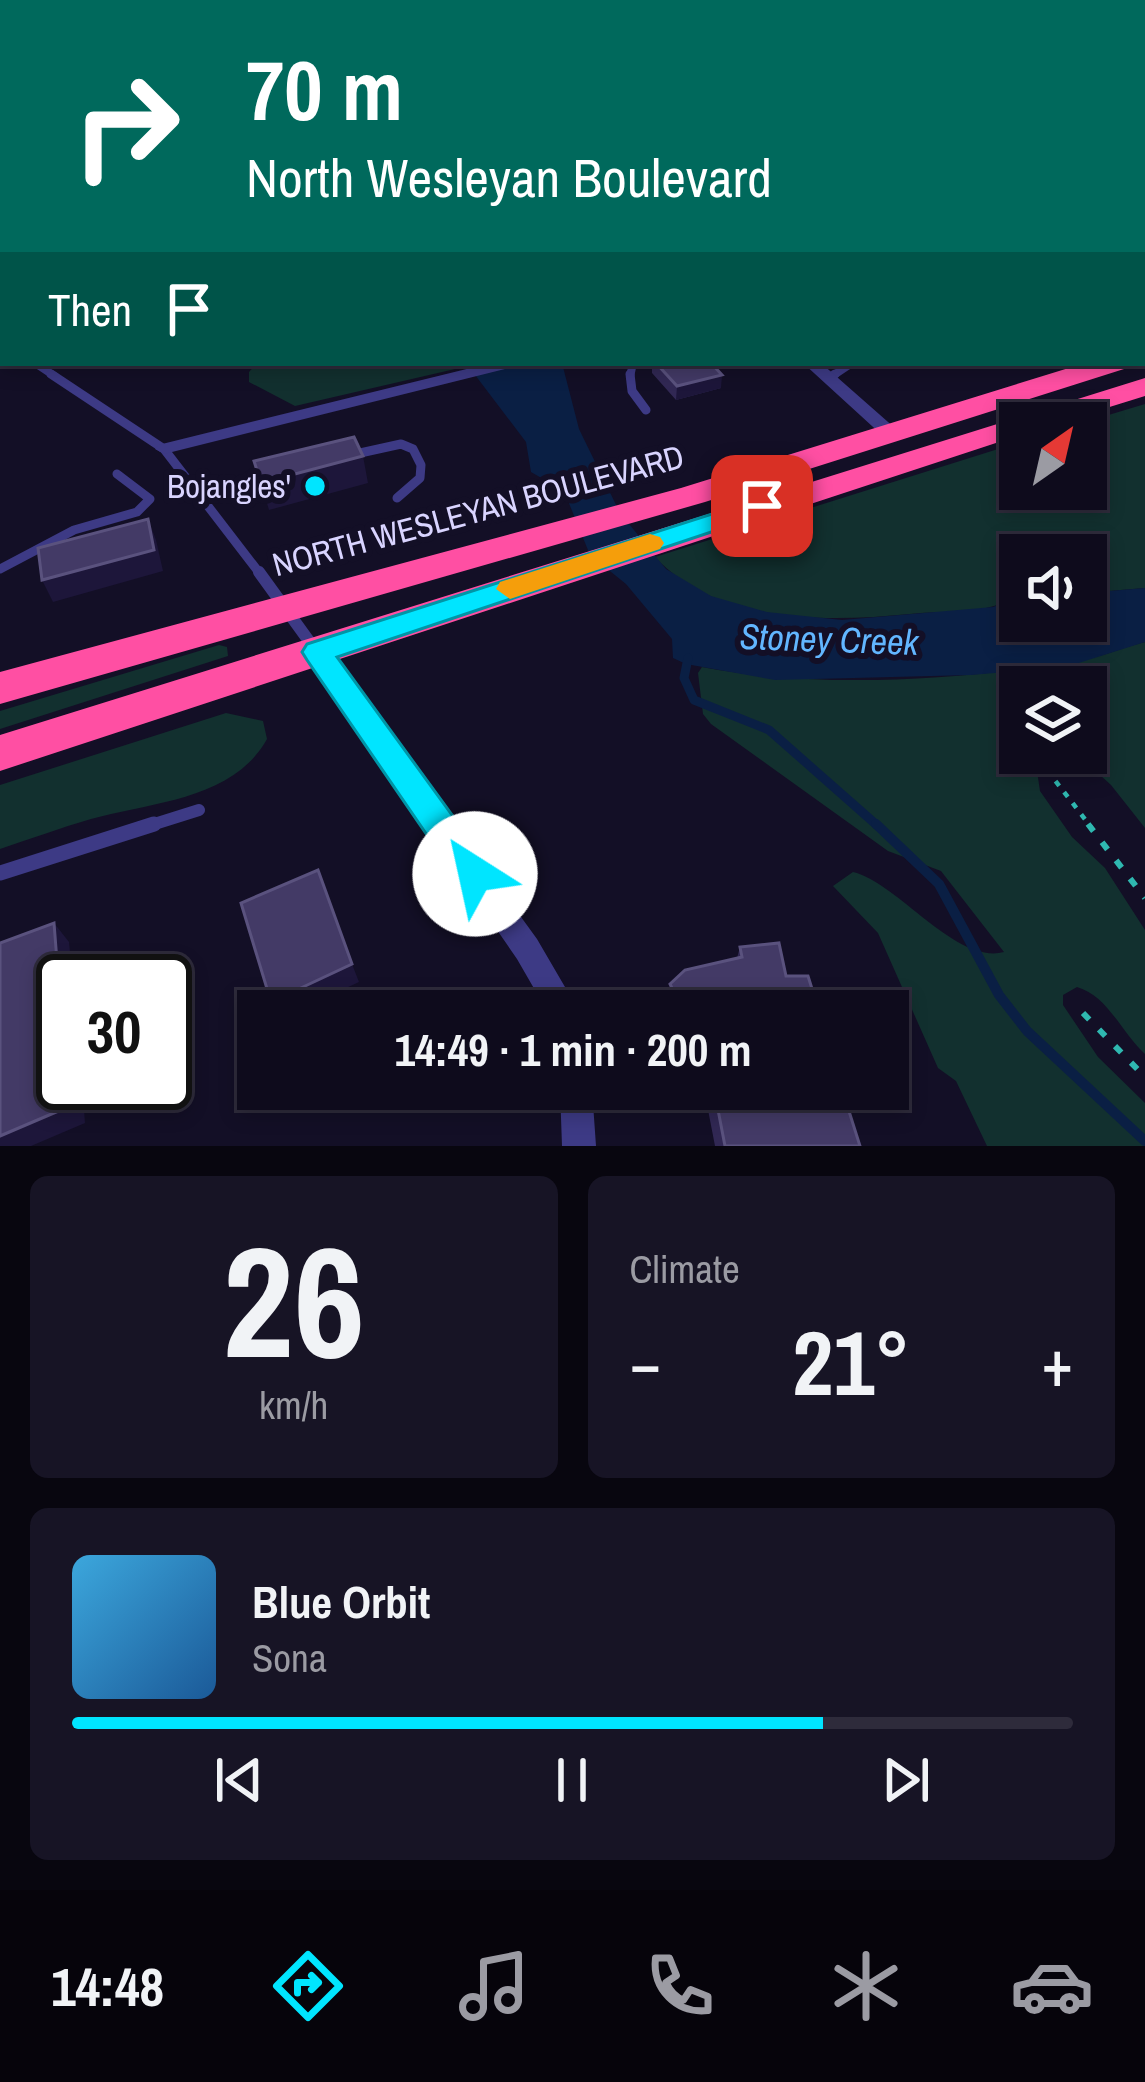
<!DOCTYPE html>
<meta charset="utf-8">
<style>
:root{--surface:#0e0b1c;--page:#171425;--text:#f1f3f6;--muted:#9b9ba3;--line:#2e2b3b;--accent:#00e5ff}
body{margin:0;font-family:"Archivo Narrow",sans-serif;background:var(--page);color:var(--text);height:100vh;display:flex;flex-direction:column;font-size:45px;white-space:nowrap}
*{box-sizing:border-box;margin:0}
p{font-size:39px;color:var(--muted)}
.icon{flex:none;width:66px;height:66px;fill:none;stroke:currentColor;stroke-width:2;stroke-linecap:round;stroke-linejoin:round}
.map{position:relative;height:1146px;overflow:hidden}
.drawer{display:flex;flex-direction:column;gap:30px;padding:30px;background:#08060f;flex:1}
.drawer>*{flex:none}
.hud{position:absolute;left:0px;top:0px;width:1146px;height:366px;box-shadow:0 6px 18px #0003,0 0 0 3px var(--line);background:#00695c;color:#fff;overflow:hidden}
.needle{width:78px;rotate:34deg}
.controls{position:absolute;left:999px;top:402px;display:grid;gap:24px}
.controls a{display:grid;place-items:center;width:108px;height:108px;border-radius:0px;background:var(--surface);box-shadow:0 6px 18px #0003,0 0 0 3px var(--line);font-size:60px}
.speed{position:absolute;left:36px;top:954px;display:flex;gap:24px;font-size:60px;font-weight:700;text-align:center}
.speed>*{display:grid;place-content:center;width:156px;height:156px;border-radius:50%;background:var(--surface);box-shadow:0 6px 18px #0003,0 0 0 3px var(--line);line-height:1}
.speed .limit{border:6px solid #111;border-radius:18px;background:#fff;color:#111}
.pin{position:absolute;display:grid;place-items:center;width:102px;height:102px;color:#fff;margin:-51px;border-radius:24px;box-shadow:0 6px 18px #0006}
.me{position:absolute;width:132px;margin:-66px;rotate:325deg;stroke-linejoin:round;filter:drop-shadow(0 0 9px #0008)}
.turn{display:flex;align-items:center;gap:42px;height:252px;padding:0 48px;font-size:54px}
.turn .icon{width:156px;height:156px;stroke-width:2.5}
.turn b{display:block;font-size:84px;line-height:102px}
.then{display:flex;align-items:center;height:114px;padding:0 48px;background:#0003;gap:24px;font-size:45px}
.big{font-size:90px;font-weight:700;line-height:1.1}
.drawer .tile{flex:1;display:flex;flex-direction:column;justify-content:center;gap:18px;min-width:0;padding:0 42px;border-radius:18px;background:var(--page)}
.drawer .dial{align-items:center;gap:0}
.dial b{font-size:156px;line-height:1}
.song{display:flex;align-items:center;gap:36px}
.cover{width:144px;height:144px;border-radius:18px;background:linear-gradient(135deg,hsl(200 70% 55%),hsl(210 70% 35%))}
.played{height:12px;border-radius:6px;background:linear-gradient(90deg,var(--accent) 75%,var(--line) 75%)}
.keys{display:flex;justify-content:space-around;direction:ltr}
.heat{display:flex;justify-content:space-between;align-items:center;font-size:66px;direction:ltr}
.drawer .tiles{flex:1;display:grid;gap:30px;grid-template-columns:1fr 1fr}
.tile:last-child{grid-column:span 2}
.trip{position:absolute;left:237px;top:990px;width:672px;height:120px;border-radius:0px;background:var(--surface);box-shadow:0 6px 18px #0003,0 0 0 3px var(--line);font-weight:700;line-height:120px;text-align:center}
.tabs{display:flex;height:192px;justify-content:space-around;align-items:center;background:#06040b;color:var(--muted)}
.tabs .icon{width:84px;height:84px}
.tabs .current{color:var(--accent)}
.tabs b{font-size:54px;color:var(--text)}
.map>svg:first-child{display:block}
</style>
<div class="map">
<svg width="1145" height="1146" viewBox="0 0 1145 1146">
<rect width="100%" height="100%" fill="#130f26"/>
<path fill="#12302f" d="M257,363H466L468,366L295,406L249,382V372Z
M1145,404V588L1086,593V555H1020V597C1010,598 1003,603 994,606C968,614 937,611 910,614C826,622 718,625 655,557L1020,442V489H1086V423H1082Z
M1145,642V828L1111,785L1076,753H1086V687H1020V753H1047L1037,771L1040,791L1072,837L1105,868L1145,930V1054C1121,1032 1108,996 1077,987L1063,995V1005L1098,1057L1145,1103V1146H987L956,1081L938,1068L878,933L833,886L853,872C897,882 956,965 1004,952L941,871L888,851L711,724L703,714L698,673L702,667C820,690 974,680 1091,658C1110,654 1127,646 1145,642Z
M219,645L227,647L228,656L0,729V711Z
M226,713L263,721L267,739C233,800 152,802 91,819C60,828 30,839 0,849V785Z"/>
<path fill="#0a1f44" d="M466,363H562L579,429L620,513L666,569L711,596L767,612L842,620L993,607L1020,597V621H1086V593L1145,588V642L1066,667L971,675L775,680L686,664L673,658L672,639L626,584L590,555L564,491L531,472L526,442Z"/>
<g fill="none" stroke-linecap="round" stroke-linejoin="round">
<path stroke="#0a1f44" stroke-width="9" d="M688,658L684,678L694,700L769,730L879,827"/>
<path stroke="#0a1f44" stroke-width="10" d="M876,824L939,884L999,995L1027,1031L1145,1141"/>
<path stroke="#2fb8b0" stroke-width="4.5" stroke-dasharray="6 8" stroke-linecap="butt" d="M1047,770L1091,827"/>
<path stroke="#2fb8b0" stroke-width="6" stroke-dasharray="9 14" stroke-linecap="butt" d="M1088,824L1145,898
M1083,1013L1145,1077"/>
<path stroke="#3d3a85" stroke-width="8" d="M35,363L56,377
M630,377L633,363
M831,377L852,363"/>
<path stroke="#3d3a85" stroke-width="9" d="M51,374L164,449L261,575
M630,374L632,391L646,410
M829,378L835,374
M351,455L401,444L413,449L421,465L420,478L397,498
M0,569L74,530L137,512L150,499L117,474"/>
<path stroke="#3d3a85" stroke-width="12" d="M259,572L314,648
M145,827L199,810"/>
<path stroke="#3d3a85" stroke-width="15" d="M0,873L154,824"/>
<path fill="#3d3a85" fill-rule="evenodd" d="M491,363H519L517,366L164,454L155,449L158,445Z
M803,363H821L896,429V437H884Z
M317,643L325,646L537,939L579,1011H547L517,959L309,658L306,652L309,646Z
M560,1089H592L596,1146H562Z"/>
<path fill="#ff4fa3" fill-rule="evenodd" d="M982,0H1002L1004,3H984Z
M1037,0H1058L1060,3H1039Z
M1075,0H1100L1102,3H1077Z
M1143,9H1145V17H1143Z
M1143,39L1145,40V50L1143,49Z
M1143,75H1145V86H1143Z
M1143,346H1145V362H1143Z
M1085,363H1128L1124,369L705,502L0,704V672L681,488Z
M1145,378V396L1058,423H1020V435L0,771V735Z"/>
</g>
<path fill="#312854" d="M652,363H711L721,388L676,400L652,373Z
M740,947L786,976L819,1011H668L667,1007L670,984L737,958Z
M704,1089H842L860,1146H715Z"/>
<path fill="#1d163a" d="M3,247V275L0,276V248Z
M722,375L721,388L676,400L677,386Z
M363,456L368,483L269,510L261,483Z
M148,519L156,540L163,571L53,602L42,580Z
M54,923L69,942L73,981H63V1038Z
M352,964L359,982L297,1011H275L271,1002Z
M66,1083H82L85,1123L31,1146H0V1136Z"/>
<path fill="#433a66" stroke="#5a527e" stroke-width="3" d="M0,224L3,226V247L0,248Z
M1145,227V272H1143V228Z
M656,363H711L722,375L677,386Z
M354,437L363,456L261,483L254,461Z
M148,519L154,550L42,580L38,548Z
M318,870L352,964L271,1002L241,903Z
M54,923L63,1038V1083H66L68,1107L0,1136V943Z
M779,943L786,976H808L819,1011H699L696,999L678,1000L670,984L685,970L742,957L740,947Z
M714,1089H842L860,1146H725Z"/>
<path fill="#00e5ff" stroke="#0095a6" stroke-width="3" d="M762,498L771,501L775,506L771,512L337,657L487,863L493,874L487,886L475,891L462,886L307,660L302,652L307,644Z"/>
<path fill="#f59e0b" d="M650,534L660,537L664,543L660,549L510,599L496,589L500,582Z"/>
<circle fill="#00e5ff" stroke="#130f26" stroke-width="4.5" cx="315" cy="486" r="12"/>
<g text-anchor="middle" stroke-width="12" stroke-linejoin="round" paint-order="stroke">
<g font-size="33" fill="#d9d4ff" stroke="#130f26" text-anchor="end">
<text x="291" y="498">Bojangles'</text>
</g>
<g font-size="33" fill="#d9d4ff" stroke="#130f26">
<text transform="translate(478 510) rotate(-15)" y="12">NORTH WESLEYAN BOULEVARD</text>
</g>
<g font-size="36" font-style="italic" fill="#62b6ff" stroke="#130f26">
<text transform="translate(829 639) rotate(2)" y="13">Stoney Creek</text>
</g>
</g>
</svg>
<div class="controls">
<a><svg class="needle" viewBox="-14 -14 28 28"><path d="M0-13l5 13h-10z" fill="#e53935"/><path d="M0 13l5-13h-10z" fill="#9b9ba3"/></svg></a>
<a><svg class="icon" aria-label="sound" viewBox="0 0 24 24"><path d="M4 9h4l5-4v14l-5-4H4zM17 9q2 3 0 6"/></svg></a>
<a><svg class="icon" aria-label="layers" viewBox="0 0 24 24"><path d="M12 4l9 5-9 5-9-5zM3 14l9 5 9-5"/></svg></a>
</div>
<div class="speed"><div class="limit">30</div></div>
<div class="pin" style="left:762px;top:506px;background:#d93025"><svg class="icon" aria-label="arrive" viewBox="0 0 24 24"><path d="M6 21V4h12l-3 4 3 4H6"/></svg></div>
<svg class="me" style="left:475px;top:874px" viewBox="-20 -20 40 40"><circle r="19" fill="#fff"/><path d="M0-13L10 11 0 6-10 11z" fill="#00e5ff"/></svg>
<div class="trip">14:49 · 1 min · 200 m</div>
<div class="hud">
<div class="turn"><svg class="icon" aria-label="right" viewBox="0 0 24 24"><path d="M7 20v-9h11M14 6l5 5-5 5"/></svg><div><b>70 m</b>North Wesleyan Boulevard</div></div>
<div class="then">Then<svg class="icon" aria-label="arrive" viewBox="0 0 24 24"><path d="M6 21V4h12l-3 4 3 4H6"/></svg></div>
</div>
</div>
<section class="drawer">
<div class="tiles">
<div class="tile dial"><b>26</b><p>km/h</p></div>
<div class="tile"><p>Climate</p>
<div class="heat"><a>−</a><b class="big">21°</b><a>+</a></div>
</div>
<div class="tile">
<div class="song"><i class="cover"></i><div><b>Blue Orbit</b><p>Sona</p></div></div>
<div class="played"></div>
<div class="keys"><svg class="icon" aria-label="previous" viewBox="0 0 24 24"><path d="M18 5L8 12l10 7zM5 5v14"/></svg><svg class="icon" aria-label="pause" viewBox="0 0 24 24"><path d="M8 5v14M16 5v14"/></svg><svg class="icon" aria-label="next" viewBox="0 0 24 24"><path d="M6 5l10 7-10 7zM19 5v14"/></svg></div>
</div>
</div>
</section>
<nav class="tabs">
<b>14:48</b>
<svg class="icon current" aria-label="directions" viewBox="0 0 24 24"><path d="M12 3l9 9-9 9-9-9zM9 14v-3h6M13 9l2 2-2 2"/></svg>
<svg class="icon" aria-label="music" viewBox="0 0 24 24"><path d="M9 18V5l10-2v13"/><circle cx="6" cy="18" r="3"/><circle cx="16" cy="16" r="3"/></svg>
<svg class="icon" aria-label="phone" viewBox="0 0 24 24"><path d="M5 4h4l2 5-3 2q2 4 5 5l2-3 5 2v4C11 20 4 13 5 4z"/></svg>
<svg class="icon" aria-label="climate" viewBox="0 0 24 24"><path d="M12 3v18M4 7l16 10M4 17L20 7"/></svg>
<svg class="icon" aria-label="car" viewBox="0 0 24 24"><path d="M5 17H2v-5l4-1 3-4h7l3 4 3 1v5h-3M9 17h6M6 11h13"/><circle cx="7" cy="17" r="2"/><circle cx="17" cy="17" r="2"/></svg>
</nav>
